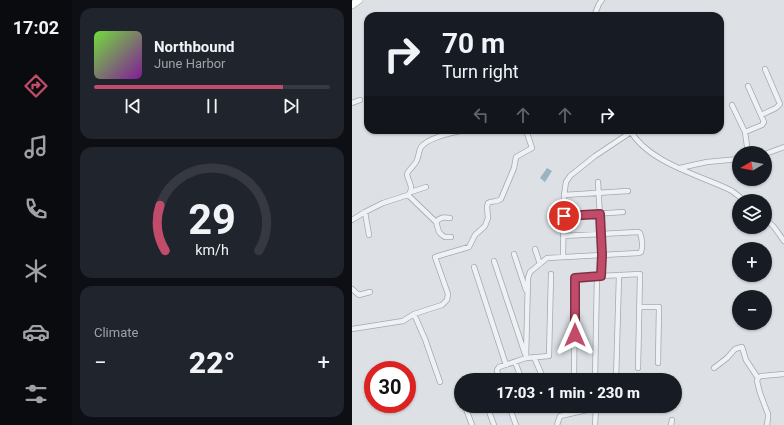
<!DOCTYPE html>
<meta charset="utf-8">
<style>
:root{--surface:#171b24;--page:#20242c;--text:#f1f3f6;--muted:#9ea1a6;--line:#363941;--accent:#c14c6a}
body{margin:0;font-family:Roboto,sans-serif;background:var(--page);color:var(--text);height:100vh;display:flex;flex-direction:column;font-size:15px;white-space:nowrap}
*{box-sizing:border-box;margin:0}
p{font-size:13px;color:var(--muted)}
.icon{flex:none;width:22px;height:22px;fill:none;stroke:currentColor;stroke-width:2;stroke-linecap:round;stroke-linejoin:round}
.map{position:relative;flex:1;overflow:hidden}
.details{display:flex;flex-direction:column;gap:8px;padding:8px;background:#0d0f14;width:280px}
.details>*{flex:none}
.banner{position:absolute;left:12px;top:12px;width:360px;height:122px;border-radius:12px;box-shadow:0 1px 3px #0004;background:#171b24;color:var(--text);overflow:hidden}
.needle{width:26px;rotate:260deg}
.fabs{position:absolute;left:380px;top:146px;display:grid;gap:8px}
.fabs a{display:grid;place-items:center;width:40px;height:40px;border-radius:50%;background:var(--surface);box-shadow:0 1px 3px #0004;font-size:20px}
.speed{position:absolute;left:12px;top:361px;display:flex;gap:8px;font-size:20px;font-weight:700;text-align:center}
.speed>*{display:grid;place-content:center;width:52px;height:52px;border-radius:50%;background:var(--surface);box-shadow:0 1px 3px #0004;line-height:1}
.speed .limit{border:6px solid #d22;background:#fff;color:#111}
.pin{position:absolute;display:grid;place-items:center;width:34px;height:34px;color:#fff;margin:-17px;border:2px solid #fff;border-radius:50%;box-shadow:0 1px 4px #0007}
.me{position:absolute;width:44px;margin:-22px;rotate:0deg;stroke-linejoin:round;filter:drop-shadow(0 0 3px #0008)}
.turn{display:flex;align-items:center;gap:14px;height:84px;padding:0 12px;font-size:18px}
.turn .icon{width:52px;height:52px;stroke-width:2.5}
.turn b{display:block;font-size:28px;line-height:34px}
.lanes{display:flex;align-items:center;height:38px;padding:0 12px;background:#0003;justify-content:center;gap:20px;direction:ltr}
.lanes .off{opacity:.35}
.big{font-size:30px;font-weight:800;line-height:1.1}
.details .widget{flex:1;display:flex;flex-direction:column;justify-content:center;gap:6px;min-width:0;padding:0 14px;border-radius:12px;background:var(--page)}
.details .dial{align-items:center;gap:0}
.dial svg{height:104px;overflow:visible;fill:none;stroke:var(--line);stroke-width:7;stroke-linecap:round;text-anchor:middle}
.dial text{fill:var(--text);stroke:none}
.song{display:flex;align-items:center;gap:12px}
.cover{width:48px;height:48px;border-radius:6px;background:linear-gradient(135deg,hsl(100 70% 55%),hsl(290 70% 35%))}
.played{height:4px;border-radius:2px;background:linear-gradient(90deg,var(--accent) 80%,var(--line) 80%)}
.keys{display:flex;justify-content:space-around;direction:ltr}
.heat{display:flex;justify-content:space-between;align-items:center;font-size:22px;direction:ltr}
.trip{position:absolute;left:102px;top:373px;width:228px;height:40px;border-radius:20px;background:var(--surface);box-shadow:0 1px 3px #0004;font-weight:800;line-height:40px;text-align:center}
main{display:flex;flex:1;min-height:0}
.tab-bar{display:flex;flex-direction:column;width:72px;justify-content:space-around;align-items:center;background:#090b0e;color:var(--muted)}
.tab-bar .icon{width:28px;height:28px}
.tab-bar .current{color:var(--accent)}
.tab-bar b{font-size:18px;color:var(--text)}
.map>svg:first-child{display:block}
</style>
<main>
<nav class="tab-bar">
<b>17:02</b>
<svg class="icon current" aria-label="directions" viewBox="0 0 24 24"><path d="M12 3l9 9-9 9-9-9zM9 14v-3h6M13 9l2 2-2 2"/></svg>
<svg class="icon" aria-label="music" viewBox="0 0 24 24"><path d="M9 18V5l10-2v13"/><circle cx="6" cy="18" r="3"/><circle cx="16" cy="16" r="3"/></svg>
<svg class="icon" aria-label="phone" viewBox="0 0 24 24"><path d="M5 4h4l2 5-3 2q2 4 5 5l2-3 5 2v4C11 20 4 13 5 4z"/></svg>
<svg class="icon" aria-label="climate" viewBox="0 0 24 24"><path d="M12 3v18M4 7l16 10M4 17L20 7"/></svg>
<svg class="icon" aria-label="car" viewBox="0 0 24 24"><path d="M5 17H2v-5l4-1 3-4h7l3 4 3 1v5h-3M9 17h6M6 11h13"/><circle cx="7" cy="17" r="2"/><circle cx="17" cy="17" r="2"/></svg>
<svg class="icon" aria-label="filters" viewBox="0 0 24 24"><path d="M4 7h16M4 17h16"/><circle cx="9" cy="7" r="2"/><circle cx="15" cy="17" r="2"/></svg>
</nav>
<section class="details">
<div class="widget">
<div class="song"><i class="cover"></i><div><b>Northbound</b><p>June Harbor</p></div></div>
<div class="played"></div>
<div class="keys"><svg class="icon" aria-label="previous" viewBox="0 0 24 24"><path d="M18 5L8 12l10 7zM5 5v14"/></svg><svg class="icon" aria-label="pause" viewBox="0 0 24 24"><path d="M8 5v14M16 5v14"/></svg><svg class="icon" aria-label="next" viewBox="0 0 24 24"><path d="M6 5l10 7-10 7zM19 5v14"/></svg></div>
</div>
<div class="widget dial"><svg viewBox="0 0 100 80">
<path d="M14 69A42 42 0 1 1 86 69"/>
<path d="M14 69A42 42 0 0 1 10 34" stroke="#c14c6a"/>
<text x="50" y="56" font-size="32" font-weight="700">29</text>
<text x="50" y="72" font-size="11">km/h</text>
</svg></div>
<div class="widget"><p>Climate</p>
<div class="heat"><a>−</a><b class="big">22°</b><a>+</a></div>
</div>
</section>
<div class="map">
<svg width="432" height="425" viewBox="0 0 432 425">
<rect width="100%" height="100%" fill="#dde1e6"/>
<path fill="#9bb3c3" d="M195,168L200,171L193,182L188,178Z"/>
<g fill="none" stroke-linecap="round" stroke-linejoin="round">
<defs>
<path id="minor" d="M242,16L247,4L250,0
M0,103L8,100
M380,105L393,132
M409,115L424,108L428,104L413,69
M278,130C295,161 343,174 374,188L380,191L393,201
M396,153L393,132L410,125L412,122L396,86
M413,154L432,147
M328,168L341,165L355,162L387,159
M246,182L249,234V276
M59,192L74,187
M56,195L84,222L87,232L90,235L93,237H99
M212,195L276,191
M13,212L17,235
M212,216L271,212
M413,218L422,227L432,241
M0,220L13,212L31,203L56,195C63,188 56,182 55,174C57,169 62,166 64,162C67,158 66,152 69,147C77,137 100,133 112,130
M84,222C88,217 92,217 98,218
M183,249L188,264
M162,254L174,290
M211,257L212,195L214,182L218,176L243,156L279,132
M142,261L173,354
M122,267L154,365
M0,289L7,295L18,292
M288,307H307L306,363
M62,314L73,339L88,382
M0,329L51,321L62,314L90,305L95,300L96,294L83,257L117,247L123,235L133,226L136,218L135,207L136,203C140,200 144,203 149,199L162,168L164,157L180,148L174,130
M182,357L192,380
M174,358L176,278L178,272L195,258L287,253L289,252C291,247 290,238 288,233L286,232L211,236
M163,362L170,380
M362,368L375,358L383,349L390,347L394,360L406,378L405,381L408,393L416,414V418L415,425
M222,377L223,278L249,276L288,274L286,368
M406,378L409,376L432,374
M147,380L145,370L147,367L174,358L197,356L199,274
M243,380L245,276
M264,380L267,275
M113,406L120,425
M135,406L142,425
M157,406L164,425
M180,406L183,410L187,406
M205,425L208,416L244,408L243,425
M319,425L320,420"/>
<path id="primary" d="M0,5L7,0"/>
</defs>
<use href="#minor" stroke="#a3a9af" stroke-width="6"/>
<use href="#primary" stroke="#9ea7b0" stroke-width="8"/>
<use href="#minor" stroke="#eff2f4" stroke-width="4.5"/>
<use href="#primary" stroke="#fff" stroke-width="7"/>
</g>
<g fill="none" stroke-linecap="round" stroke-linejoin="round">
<defs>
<path id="route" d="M212,216L248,214L250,255L249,276L223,278V335"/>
</defs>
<use href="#route" stroke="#7d3145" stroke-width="10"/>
<use href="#route" stroke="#c14c6a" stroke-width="7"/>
</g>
</svg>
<div class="fabs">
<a><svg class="needle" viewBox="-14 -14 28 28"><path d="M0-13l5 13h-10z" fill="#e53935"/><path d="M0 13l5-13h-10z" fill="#9ea1a6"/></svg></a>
<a><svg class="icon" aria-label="layers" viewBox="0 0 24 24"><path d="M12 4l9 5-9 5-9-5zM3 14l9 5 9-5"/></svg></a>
<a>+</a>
<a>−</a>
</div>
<div class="speed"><div class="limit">30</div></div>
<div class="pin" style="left:212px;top:216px;background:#d93025"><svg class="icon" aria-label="arrive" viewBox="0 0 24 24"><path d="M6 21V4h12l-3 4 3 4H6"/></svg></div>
<svg class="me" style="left:223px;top:335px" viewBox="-20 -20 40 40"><path d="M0-17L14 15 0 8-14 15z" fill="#c14c6a" stroke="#fff" stroke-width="4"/></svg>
<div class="trip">17:03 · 1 min · 230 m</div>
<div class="banner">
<div class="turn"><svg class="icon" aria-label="right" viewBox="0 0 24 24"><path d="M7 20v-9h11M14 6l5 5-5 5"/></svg><div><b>70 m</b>Turn right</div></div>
<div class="lanes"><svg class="icon off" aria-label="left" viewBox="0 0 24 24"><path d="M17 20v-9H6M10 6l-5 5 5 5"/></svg><svg class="icon off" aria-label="ahead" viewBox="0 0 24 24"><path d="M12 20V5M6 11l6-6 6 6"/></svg><svg class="icon off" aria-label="ahead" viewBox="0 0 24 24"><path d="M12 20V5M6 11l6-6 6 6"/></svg><svg class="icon" aria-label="right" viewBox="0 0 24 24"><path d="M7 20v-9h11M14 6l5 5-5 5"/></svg></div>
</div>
</div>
</main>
